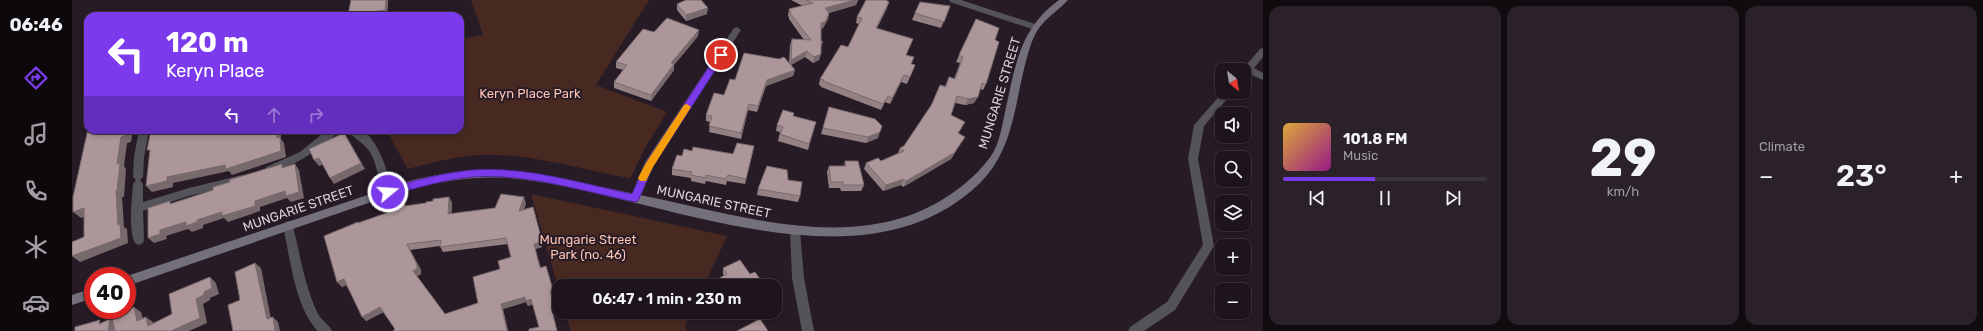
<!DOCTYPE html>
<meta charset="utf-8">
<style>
:root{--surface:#1d141c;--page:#2a2129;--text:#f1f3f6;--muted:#a09ea3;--line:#3b333b;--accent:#7c3aed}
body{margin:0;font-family:Rubik,sans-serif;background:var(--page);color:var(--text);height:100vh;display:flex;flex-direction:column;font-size:15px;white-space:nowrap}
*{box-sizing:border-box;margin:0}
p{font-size:13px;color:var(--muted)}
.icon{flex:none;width:22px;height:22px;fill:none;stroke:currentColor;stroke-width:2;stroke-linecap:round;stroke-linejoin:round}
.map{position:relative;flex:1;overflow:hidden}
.sheet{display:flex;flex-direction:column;gap:6px;padding:6px;background:#100b0f;width:720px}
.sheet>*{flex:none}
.hud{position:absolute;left:12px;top:12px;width:380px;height:122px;border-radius:12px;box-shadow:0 2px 6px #0003,0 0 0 1px var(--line);background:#7c3aed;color:#fff;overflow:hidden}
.needle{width:26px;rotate:150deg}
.tools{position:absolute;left:1143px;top:63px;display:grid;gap:8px}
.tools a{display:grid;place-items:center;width:36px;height:36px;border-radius:8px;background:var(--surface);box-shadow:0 2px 6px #0003,0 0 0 1px var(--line);font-size:20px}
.speed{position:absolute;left:12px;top:267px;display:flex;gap:8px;font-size:20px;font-weight:700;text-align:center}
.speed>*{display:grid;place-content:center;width:52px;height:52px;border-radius:50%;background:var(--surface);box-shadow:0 2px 6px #0003,0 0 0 1px var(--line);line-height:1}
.speed .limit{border:6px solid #d22;background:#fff;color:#111}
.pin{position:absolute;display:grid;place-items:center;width:34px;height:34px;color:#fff;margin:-17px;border:2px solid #fff;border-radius:50%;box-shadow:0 1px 4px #0007}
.me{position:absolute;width:44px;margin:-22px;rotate:72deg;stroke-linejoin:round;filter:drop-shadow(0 0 3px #0008)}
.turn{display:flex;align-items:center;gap:14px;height:84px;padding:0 16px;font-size:18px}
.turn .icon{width:52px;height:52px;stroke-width:2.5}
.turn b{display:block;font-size:28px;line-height:34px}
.lanes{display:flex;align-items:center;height:38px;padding:0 16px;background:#0003;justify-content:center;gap:20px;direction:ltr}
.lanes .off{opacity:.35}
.big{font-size:30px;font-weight:600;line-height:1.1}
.sheet .widget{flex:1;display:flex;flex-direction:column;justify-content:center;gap:6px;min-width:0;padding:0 14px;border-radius:12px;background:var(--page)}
.sheet .dial{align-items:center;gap:0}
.dial b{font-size:52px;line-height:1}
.song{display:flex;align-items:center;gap:12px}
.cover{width:48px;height:48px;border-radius:6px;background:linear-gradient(135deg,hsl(40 70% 55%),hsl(310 70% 35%))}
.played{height:4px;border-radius:2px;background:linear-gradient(90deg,var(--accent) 45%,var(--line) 45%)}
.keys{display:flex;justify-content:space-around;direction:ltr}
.heat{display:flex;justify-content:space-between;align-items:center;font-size:22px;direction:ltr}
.sheet .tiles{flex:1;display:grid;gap:6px;grid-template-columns:repeat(3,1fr)}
.trip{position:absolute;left:480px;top:279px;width:230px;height:40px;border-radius:12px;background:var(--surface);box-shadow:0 2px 6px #0003,0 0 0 1px var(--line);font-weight:600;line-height:40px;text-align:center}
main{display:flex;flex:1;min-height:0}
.menu{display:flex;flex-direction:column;width:72px;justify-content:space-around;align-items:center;background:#0c080b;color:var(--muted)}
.menu .icon{width:28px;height:28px}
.menu .active{color:var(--accent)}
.menu b{font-size:18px;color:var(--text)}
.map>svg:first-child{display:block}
</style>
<main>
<nav class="menu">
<b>06:46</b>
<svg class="icon active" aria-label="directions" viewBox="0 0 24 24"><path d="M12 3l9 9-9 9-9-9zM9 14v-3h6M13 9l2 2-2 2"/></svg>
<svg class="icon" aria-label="music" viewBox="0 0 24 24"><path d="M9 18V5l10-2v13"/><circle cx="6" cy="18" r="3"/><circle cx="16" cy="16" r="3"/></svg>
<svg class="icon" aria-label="phone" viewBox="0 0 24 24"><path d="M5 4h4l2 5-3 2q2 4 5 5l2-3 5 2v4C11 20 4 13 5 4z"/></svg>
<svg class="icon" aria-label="climate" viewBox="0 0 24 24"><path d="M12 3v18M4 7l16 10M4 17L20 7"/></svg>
<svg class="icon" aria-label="car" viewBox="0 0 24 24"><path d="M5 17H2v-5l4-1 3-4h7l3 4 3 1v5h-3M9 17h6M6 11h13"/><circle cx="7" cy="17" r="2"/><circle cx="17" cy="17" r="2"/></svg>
</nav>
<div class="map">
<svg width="1191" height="331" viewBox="0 0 1191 331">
<rect width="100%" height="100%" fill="#271b26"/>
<path fill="#472921" d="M399,0H577L524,85L595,112L573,148L559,177L556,178C509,169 453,152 405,155C381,157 359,163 336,169L314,130H388V39L411,35Z
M459,194L655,236L632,286H487V290Z
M493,312H619L613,326L615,331H499Z"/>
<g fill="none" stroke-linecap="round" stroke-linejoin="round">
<path fill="#55535a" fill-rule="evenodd" d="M877,0H889L966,25L967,27L966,29H960L878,2Z
M665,27L669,30L581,166L567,201H559L558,198L573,162L662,28Z
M1191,48V57L1182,68L1191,73V80L1177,74L1172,77V70H1170L1188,49Z
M1151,92H1161L1132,126L1126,159L1142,246L1103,310L1072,331H1056L1058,327L1095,302L1131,245L1116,159L1122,125Z
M67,130H77L72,157L71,177L68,180L71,184V202L117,188L170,175L174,176L175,179L174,182L170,183L117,196L71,211C71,218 73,239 71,243L67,245L63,243C56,228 60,201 61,184L64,180L61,177L62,157Z
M255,130H267C260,142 207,177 194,173L193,170L194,167L228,152Z
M275,130C279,130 284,129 288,130C306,136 317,176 321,192L320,195H312C306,182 306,166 298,152C291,142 280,137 275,130Z
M216,221L220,223L221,226C228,255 233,287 246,314C250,321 257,324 260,331H246C223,308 218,257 211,226L212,223Z
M723,226L727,228L728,231L732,278L742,331H730L720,278L718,231L719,228Z"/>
<path fill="#736f7b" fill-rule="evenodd" d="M987,0H996C986,11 973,18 965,31C959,41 956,54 953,65C942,108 941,150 908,183C787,300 578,190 437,178C403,176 370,181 337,189L55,286V276L337,181C381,170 423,167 467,174C509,183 551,191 592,200C683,220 792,252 876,196C893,185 910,170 921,153C928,140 930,126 933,112C943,67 947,29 987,0Z
M21,288V298L0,305V295Z"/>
</g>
<path fill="#948184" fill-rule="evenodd" d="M281,0H316L315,13L294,16H277L276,15Z
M719,0H786L784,5L757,13L756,19L751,28L749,29V48L747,60L741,63L733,57L719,65L723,70L721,76L694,86L685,112L676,110L669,139L637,132L638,122L634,121V115L652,95L663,80L717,64L718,45L720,39L732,40L717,19V17L716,16L717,9L731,6Z
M605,4L635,14L614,21L605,10Z
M878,6L869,28L840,20L843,13Z
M815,8L805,28L834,55L839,64L843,65L835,84L829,82L818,104L813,102L809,110L749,87V86L747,85L748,79L776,47L787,24L784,23L785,17Z
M904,19L923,40L914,84L911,90L908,89L902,103L893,105L883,103L879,115L890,128L886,133L889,143L879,159L831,187L829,185L811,191L792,169L794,163L809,161L826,153L828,148L832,146L859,106L868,85L873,86L877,77L882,79L888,63L884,62Z
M582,32L626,36L602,65V70L579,101L542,88V82L551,70L544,68V62Z
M757,107L806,138L794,143L749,134Z
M721,116L744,122L736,150L706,141L708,132L704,131L705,125Z
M682,146L673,184L655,181L654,185L634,181L633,184L619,181V178L600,175V169L610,156L620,151L661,154Z
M773,161L792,185L789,191H769L768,188H757L755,172L757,166H772Z
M716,180L728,196L726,202L685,195L686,189Z
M377,197L380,203L379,214L423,208L454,203L452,210L470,242V247L463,249L469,268L482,295L480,296L484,310L480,311L467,327L461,304L456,306L454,302L431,309L436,331H321L323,329L311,312L294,321L274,285L270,287L286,222L287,223L334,206L354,203L361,201ZM436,244L439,257L428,269L406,303L373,314L345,276L349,274V270L338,250L368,246L371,252Z
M651,268L678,274L693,286H644L643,285L644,280L652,276L651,274Z"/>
<path fill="#78696c" d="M314,0H316L315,13L313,10Z
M783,0H786L784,5L757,13L756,19L751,28L748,29L753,8Z
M817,2L815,8L802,34L804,28Z
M636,8L635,14L614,21V15Z
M627,30L626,36L602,65V70L579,101V95L599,63Z
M751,42L749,48L747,49L749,43Z
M735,51L733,57L717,66L719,60Z
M749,54L747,60L741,63L742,57Z
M723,70L721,76L694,86L685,112L686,106L695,80Z
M832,75L829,82L818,104L820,98Z
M906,97L902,103L893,105L896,99Z
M677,104L676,110L669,139V133Z
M53,130H61L59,142L55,143L52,166L54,169L52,197H50L52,227L55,229L56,243L8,262L0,256L46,225L44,191L45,164L49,137Z
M205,130H209V139L212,143L214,157L160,175L157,171L101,183V187L80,192L74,186L95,177L205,138Z
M808,132L806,138L794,143L796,137Z
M893,137L879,159L831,187L834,181Z
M276,139L293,169L262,184L258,178Z
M247,158L252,164L247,166L242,160Z
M223,164L227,170L232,198L219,202L215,198L188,207V211L156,222L152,218L131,225V228L120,232L116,229L94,236L95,239L82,243L76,238L88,230L114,222L125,220L183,201Z
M832,179L829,185L811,191L814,185Z
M377,197L380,203L379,220L376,214Z
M452,197L454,203L449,217L447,211Z
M461,207L470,242V247L463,249L462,244Z
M12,208L19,214L9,218L1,212Z
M335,244L349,270V274L344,277L341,271Z
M183,263L189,268L200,324L195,319Z
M474,266L482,295L480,296L484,310L480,311L479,306L478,291Z
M138,277L144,283L147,294L138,298V300L131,304L135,323L117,331H99L124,299L132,292Z
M272,279L276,284L270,287L265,282Z
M453,297L459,299L461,304L456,306L454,302L431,309L436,331H435L429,304Z
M62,307L69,312L73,326L65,321Z
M308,307L312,312L294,321L290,317Z
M647,312H652L647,315Z
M74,317L81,322L83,331L76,326Z
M201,317L206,322L208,331H203Z
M38,319L46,324L45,331H36Z"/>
<path fill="#ac969a" stroke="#78696c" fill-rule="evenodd" d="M279,0H314L313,10L276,15Z
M614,0H629L636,8L614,15L605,4Z
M734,0H783L753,8L757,13L753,22L749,23V41L751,42L749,43V54L742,57L735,51L719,60L720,39L739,40L718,13H719L717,9L741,3Z
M794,0H814L817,2L804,28L841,39L834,55L842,57L839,64L843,65L838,77L832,75L820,98L816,96L811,104L751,81L752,80L748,79L769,45L776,47L790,18L785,17Z
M848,2L878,6L872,22L843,13Z
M595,18L627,30L599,63L602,64L579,95L542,82L555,65L544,62L571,29L582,32Z
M904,19L927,28L923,40L927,42L914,84L910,83L906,97L896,99L885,96L879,115L893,122L886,133L893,137L882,153L834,181L832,179L814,185L794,163L806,158L809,161L832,151L828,148L832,146L860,104L868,85L874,87L877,77L883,79L891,57L887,55Z
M672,53L707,59L712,57L723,70L695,80L686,106L677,104L669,133L637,126L640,116L634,115L642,93L652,95L658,79L663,80Z
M757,107L803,119L810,126L808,132L796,137L751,128Z
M711,110L722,113L721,116L744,122L737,144L708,134L711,127L705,125Z
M16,129V130H53L52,136L49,137L45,164L48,163L45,191H44L46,225L48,224L49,238L0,256V242L12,237V208L1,212V197Z
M79,130H205V138L208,137L209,151L154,169L153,165L95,177V181L74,186L78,150H75Z
M272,133L289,163L258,178L247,158L242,160L237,149Z
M665,143L682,146L674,179L656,175L654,179L634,175V178L619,175L620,172L600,169L605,155L610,156L612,149L620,151L621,147L661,154Z
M773,161H786L792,185H771V182H759L757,166H774Z
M210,164V168L223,164L227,192L214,196L213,191L183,201V206L150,216V212L125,220V222L114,226V222L88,230V234L76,238V208L98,201V204L141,190V187L158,182L157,180Z
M695,166L715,170L716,180L730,182L728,196L686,189Z
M429,194L452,197L447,211L461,207L469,237V242L462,244L468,268L474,266L481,290L478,291L482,305L479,306L485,331H457V329L467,327L459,299L454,301L453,297L429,304L435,331H321L323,329L308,307L290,317L272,279L265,282L252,236L286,222V223L323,210L322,205L332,201L333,206L354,203V202L361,201V199L377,197L376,214L423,208ZM434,238L439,257L426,261L428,269L401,277L406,303L373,314L341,271L345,269V265L335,244L369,240L368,247Z
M668,260L678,274L683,272L693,286H646L647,285L644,280L655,274L651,268Z
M183,263L195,319L201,317L203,331H161L156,305L168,300L163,272Z
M138,277L140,288L132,292V295L124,299L128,318L99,331H43L40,318L62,307L65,321L74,317L76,326L100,314L97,294Z
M38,319L36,331H3V327L28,320L27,324Z
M688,319L696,331H665Z"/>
<path fill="#7c3aed" stroke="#51269a" d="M649,52L653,55L581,166L566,201L563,202C510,191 454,173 400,177C371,180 344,188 316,196L311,192L316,188C344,180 371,173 400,170C453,166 508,183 560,194L574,163L646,53Z"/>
<path fill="#f59e0b" d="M615,104L619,107L581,167L574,181H568L566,178L574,163L612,105Z"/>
<g text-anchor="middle" stroke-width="4" stroke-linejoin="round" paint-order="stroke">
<g font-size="13" fill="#fdc3b3" stroke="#271b26">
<text x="458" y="98">Keryn Place Park</text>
<text x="516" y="244">Mungarie Street<tspan x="516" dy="15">Park (no. 46)</tspan></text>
</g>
<g font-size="13" fill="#dad1d8" stroke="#271b26">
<text transform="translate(927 93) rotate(-73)" y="5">MUNGARIE STREET</text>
<text transform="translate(642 201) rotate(12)" y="5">MUNGARIE STREET</text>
<text transform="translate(226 208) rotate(-19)" y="5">MUNGARIE STREET</text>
</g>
</g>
</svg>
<div class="tools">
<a><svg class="needle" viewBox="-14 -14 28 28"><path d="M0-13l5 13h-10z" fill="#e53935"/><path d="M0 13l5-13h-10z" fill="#a09ea3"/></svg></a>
<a><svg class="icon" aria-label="sound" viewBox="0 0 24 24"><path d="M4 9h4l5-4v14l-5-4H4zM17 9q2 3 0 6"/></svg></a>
<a><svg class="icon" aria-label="search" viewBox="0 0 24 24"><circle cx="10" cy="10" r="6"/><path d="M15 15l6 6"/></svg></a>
<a><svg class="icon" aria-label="layers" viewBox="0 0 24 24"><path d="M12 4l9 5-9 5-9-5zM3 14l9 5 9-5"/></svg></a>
<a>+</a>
<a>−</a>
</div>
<div class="speed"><div class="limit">40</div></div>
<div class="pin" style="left:649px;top:55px;background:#d93025"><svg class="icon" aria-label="arrive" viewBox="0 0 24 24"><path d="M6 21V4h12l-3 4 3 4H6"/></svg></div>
<svg class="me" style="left:316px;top:192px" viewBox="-20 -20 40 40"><circle r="17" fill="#7c3aed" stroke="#fff" stroke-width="3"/><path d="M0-11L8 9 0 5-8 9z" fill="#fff"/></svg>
<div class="trip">06:47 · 1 min · 230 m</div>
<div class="hud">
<div class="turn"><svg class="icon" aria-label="left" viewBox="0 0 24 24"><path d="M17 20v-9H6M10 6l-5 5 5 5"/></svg><div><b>120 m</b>Keryn Place</div></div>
<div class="lanes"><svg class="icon" aria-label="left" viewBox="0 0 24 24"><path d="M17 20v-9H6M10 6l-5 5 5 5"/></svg><svg class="icon off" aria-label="ahead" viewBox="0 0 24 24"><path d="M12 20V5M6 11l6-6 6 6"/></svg><svg class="icon off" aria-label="right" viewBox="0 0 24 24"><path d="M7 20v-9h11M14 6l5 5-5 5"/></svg></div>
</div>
</div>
<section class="sheet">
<div class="tiles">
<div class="widget">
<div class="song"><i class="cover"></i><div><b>101.8 FM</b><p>Music</p></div></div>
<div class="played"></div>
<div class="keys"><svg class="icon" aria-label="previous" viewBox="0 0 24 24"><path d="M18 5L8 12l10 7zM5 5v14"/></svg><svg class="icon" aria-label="pause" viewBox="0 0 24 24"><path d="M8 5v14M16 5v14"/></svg><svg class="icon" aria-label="next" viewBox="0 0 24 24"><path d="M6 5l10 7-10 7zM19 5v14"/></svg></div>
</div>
<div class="widget dial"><b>29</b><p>km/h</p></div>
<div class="widget"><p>Climate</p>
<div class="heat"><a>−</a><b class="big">23°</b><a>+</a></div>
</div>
</div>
</section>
</main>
